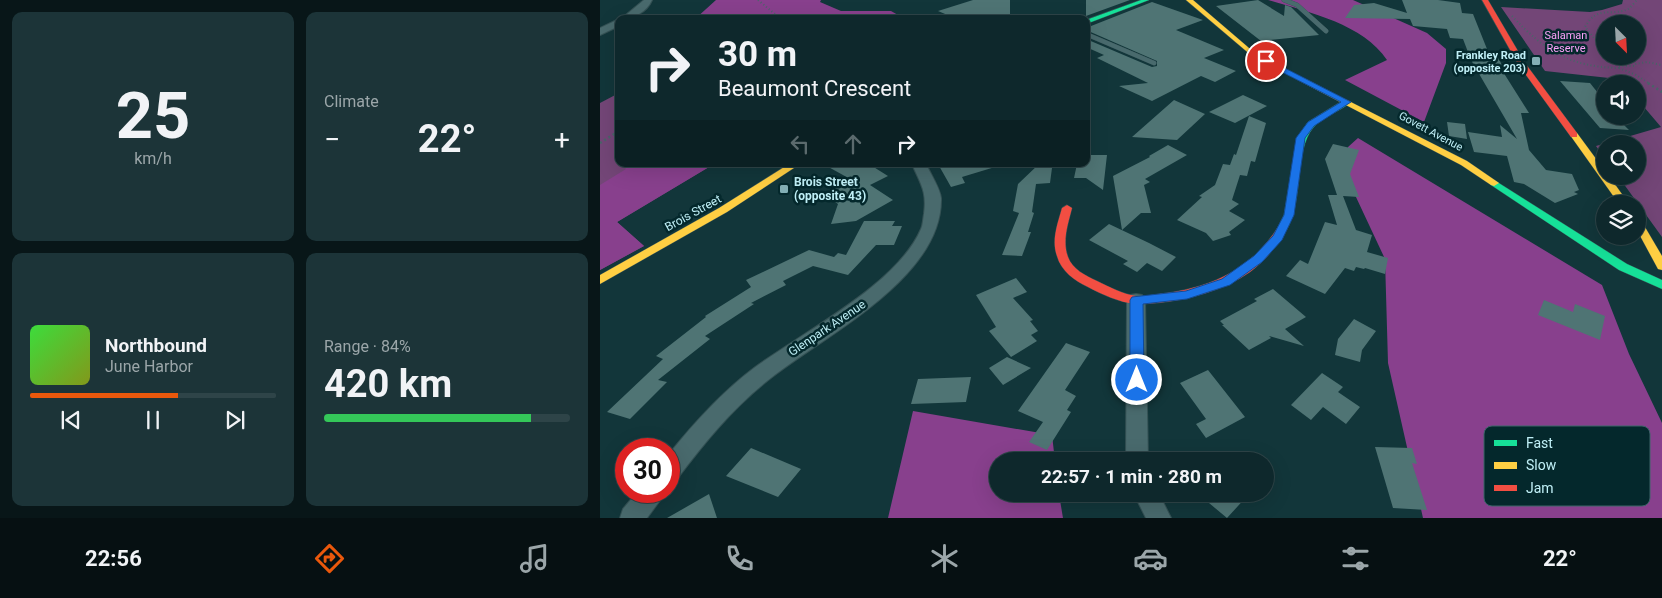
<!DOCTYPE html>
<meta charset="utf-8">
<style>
:root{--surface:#0e282c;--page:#1c3438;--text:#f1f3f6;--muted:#9ba6a9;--line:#2e4448;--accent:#ea580c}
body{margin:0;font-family:Roboto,sans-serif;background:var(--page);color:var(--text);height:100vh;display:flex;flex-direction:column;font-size:19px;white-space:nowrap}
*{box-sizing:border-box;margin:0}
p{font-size:16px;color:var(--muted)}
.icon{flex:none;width:28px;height:28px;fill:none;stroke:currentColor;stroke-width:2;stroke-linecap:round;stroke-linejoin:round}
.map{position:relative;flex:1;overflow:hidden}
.sheet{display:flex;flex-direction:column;gap:12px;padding:12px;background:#081618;width:600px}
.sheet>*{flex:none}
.guide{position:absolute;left:15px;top:15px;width:475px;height:152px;border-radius:10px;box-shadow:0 5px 20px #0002,0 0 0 1px var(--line);background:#0e282c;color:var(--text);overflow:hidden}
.needle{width:32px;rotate:156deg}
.fabs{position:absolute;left:996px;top:15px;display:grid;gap:10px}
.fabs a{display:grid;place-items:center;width:50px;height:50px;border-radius:50%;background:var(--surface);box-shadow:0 5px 20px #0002,0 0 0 1px var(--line);font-size:25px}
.speed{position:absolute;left:15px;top:438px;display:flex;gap:10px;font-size:25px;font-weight:700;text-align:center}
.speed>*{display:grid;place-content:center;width:65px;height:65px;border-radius:50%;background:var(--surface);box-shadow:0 5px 20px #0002,0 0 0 1px var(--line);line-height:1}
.speed .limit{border:8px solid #d22;background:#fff;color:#111}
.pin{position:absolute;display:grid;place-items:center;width:42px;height:42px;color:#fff;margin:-21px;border:2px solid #fff;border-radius:50%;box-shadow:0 1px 5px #0007}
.me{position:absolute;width:55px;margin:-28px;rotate:0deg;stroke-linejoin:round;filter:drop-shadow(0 0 4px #0008)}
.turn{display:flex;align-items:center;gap:18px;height:105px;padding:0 20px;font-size:22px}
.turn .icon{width:65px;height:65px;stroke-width:2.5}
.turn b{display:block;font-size:35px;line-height:42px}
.lanes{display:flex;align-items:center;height:48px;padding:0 20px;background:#0003;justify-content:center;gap:25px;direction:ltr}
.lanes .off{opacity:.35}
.big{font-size:38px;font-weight:700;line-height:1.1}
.sheet .widget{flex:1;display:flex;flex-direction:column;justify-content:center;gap:8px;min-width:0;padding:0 18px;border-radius:10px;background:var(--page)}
.sheet .dial{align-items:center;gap:0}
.dial b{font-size:65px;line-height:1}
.song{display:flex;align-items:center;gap:15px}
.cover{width:60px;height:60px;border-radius:8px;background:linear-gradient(135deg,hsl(120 70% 55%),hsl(70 70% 35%))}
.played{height:5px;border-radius:2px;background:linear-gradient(90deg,var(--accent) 60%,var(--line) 60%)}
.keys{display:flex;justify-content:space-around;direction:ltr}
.heat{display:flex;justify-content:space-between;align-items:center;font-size:28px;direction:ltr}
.charge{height:8px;border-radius:4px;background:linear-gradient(90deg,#34c759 84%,var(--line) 0)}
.sheet .tiles{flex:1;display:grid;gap:12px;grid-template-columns:repeat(2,1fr)}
.trip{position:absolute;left:389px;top:452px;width:285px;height:50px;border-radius:25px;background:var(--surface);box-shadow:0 5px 20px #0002,0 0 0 1px var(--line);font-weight:700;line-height:50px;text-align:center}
.dock{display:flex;height:80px;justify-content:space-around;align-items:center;background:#061012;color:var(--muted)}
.dock .icon{width:35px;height:35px}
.dock .selected{color:var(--accent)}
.dock b{font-size:22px;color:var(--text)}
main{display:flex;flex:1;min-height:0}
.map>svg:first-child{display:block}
</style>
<main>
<section class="sheet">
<div class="tiles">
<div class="widget dial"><b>25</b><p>km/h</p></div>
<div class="widget"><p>Climate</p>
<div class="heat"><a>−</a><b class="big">22°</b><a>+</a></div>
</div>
<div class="widget">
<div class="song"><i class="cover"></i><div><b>Northbound</b><p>June Harbor</p></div></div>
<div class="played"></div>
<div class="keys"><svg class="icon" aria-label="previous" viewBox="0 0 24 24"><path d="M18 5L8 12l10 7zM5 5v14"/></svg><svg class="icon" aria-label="pause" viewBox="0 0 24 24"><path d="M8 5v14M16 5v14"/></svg><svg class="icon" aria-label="next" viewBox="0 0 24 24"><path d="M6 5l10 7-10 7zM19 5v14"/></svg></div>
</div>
<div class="widget"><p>Range · 84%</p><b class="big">420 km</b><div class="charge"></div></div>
</div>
</section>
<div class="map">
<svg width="1062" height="518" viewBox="0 0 1062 518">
<rect width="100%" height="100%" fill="#12363a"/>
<path fill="#734677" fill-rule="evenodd" d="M1023,0H1062V237L1018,176H1038V144H1005V159L996,146L1061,127L1038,100V84H1017L1009,78L945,71L901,7L990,12L1002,10L1022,4ZM1005,24H1038V56H1005Z
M19,93V164H114L17,222L44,246L0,270V103Z"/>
<path fill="#88408d" d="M116,0H221L220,2L241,11H291L305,19H95Z
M668,0H753L827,33L846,49V63L824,122L745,80L787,60C763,24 708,12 668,0Z
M758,138L1002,285L1029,354L1062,423V518H823L788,363L785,259L741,165L748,147Z
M22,164H114L17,222L44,246L0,270V185L26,169Z
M313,411L452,435L455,461H398V494H459L463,518H288Z"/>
<path fill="#4f7474" d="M373,0H410V19H376L369,16L357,19L338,11Z
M486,0H530L486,16Z
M658,0L684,16L685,5L691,7L719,35L661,41L616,6Z
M802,0H838L860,3L862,13L873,14L889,54L898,55L905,75L929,113H921L929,150L946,170L972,174L979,190L974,192L978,194L955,203L924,184L914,182L907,156L874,152L868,132L902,137L900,125L917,139L871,60L863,39L850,38L847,29L813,26L810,19L745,18L754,5L774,3L807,13Z
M552,2L603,20L576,30L624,50L604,58L636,71L615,82L601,76L552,101L519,86L548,83L497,58L504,55L486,47V39L552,67L557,66V61L486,30V28Z
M960,81L990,83L998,93H1005V116H1019L1023,121H1020L1029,130L1000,128Z
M643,95L667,106L635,123L609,112Z
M574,100L605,114L577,140L532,137Z
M649,116L666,123L655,162L651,161L647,176L640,175L632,200L639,204L629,211L645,220L629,232L631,235L613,241L606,233L577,220L602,197L599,196L615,185L623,164L630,165L634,154L636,155Z
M847,122L865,124L867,139L849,136Z
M733,144L759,150L750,174L759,197L743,196L756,230L772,235L767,252L788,258L785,274L765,268L764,269L756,267L754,271L745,268L725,294L686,276L700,260L708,264L725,222L737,225L728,195H737L725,159Z
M568,145L587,155L545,179L550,182L544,185L551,213H541L522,230L513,176L550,157L549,156Z
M486,155H507L503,190L486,178H474L477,164H486Z
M223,164H262L268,167L272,166L288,176L270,185L293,200L256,221L231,224L238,204L224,194L252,180Z
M338,164H395V167L362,177L365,183L351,187Z
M439,164H450V168H452L450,183L436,184L432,212L434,213L428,232H431L422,256L402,255L419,213L413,211L418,184Z
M264,221H295L292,226H302L294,245H276L248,275L213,266L183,281L186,285L151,303L154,304L105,336L110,339L58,380L67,382L30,419L7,412L63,359L56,356L106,317L105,316L151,287L146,280L209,250L234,257L238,253L246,255Z
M509,224L549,243L576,257L562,271L547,263L537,272L523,264L528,261L489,240Z
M416,278L427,292L413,298L433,320L430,321L438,331L431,335L437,341L411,357L389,331L396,327L376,295Z
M673,289L706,317L685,329L704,346L669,336L671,338L649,350L622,325H624L620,321L657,301L654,299Z
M944,300L973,312L975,304L1005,316L1000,340L938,315Z
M754,319L776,331L762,350L760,362L735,355L738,339Z
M466,343L490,352L465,390L476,396L467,410L471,412L447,450L429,442L443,422L418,411Z
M407,357L431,368L403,385L389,368Z
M608,370L645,417L606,438L596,424L606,419L580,383Z
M722,373L743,387L738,392L760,407L746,424L723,407L711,420L691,405Z
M371,377L366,402L311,404L318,379Z
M775,447L812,448L817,464L812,463L827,510L793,508Z
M151,448L201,469L178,497L126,476Z
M109,494L117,518H67Z
M616,494H649L627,518L609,503Z"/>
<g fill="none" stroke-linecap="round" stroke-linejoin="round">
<defs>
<path id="lane" d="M684,0L697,5L726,31
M486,34L554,63"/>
<path id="street" d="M44,0H52C47,12 33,19 21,19Z
M19,19V26L0,35V28Z
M312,164H326C330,173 340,188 341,198C343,279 221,337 167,381C132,409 104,443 77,479L69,482V454C94,423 122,392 154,368C203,332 297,285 321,229C323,225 323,219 324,214C327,191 321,185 312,164Z
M536,294L542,295L545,300L548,461H526L527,300L530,295Z
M38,491H65L61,499L47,518H20L23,509Z
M534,494H559L571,518H546Z"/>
<path id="fast" d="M541,0H549L486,24V20Z
M744,100L751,102C740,112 722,116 713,128C694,151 704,201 686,231H678L677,229L684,215L697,138L708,122Z
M894,180L1027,264L1062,280V289L1019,270L891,185L889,183Z"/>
<path id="slow" d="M586,0H593L656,54L867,161L899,183L894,186L891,185L861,165L652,56Z
M974,132L977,133L1005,171V176H1009L1029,204H1019L970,135Z
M189,164H200L127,212L0,284V275L119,208Z
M1038,221L1042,222L1062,256V270L1058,269L1038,232Z"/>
<path id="jam" d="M882,0H888L925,63L977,133V137H971L918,64Z
M467,205L472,208C468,224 462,241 468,257C472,269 486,276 497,281C509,287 523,294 536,296C546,297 557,294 567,293C615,286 652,268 678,227H686L687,229C677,246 666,260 650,272C624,290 589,300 557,303C550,303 542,305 535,304C519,302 503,295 488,287C475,281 461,271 457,256C451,240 458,223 462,208Z"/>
</defs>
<use href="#lane" stroke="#345154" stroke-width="5"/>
<use href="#street" stroke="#345154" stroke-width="2"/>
<use href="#fast" stroke="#345154" stroke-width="1"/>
<use href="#slow" stroke="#345154" stroke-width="1"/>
<use href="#jam" stroke="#345154" stroke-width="1"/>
<path stroke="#486568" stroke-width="2" stroke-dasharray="1 2.5" stroke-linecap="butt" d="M158,0L181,19
M912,16C945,51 970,67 1019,68V64L1010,56
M1005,51L985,27C998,4 1012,17 1028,9C1031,7 1035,2 1037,0
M1019,66H1034L1035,64L1047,62L1062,65
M1019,68L1036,75L1050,84"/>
<path stroke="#486568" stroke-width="2.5" stroke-dasharray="2 3" stroke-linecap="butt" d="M1048,83L1062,92
M0,143L19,131"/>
<use href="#lane" stroke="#496a6d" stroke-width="4.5"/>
<use href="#street" fill="#496a6d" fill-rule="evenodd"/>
<use href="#fast" fill="#16e098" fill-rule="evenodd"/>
<use href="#slow" fill="#ffcf43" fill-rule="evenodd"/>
<use href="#jam" fill="#f24e42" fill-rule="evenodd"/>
</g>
<path fill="#1a73e8" stroke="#114b97" d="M664,60H669L751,102L714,126L705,138L694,215L682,240L662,262L630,285L587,299L543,304L544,380L542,384L537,386L532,384L530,380V300L532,297L586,291L622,279L654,256L673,236L684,215L696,138L708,122L741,102L664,63Z"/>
<g fill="#83afb5" stroke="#04282c" stroke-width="2">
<rect x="931" y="56" width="10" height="10" rx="2.5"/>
<rect x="179" y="184" width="10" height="10" rx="2.5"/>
</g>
<g text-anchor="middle" stroke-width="5" stroke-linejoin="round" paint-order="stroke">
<g font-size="11" fill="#fba1f9" stroke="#04282c">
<text x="966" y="39">Salaman<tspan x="966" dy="13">Reserve</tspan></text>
</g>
<g font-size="11" font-weight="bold" fill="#c0f0f7" stroke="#04282c" text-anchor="end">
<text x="926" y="59">Frankley Road<tspan x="926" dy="13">(opposite 203)</tspan></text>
</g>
<g font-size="11" fill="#c0f0f7" stroke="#04282c">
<text transform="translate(831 131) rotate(28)" y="4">Govett Avenue</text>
</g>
<g font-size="12" font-weight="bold" fill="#c0f0f7" stroke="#04282c" text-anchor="start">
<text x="194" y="186">Brois Street<tspan x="194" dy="14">(opposite 43)</tspan></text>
</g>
<g font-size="12" fill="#c0f0f7" stroke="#04282c">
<text transform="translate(93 213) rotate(-29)" y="4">Brois Street</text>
<text transform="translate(227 328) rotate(-34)" y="4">Glenpark Avenue</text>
</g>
</g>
<rect x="884" y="426" width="166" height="80" rx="8" fill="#04282c" stroke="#3c6469" stroke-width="1"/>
<rect x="894" y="440" width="23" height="6" fill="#16e098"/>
<rect x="894" y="462" width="23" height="7" fill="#ffcf43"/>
<rect x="894" y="485" width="23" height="6" fill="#f24e42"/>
<g font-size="14" fill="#c0f0f7">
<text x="926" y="448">Fast</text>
<text x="926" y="470">Slow</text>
<text x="926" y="493">Jam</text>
</g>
</svg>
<div class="fabs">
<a><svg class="needle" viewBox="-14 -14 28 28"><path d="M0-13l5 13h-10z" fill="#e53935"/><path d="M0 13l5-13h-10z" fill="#9ba6a9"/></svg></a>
<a><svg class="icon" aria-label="sound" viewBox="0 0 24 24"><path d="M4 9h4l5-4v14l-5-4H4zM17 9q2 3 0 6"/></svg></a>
<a><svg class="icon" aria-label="search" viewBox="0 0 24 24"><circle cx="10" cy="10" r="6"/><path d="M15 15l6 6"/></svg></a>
<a><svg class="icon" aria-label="layers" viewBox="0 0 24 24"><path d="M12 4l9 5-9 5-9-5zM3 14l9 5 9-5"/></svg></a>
</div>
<div class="speed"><div class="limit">30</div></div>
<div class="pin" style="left:666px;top:61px;background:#d93025"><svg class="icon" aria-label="arrive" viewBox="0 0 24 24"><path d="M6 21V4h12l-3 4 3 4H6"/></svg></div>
<svg class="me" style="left:537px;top:380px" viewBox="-20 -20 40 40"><circle r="17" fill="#1a73e8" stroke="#fff" stroke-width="3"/><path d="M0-11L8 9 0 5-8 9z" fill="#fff"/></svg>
<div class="trip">22:57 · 1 min · 280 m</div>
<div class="guide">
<div class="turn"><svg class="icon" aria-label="right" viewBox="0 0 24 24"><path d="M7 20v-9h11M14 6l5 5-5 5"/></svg><div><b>30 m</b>Beaumont Crescent</div></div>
<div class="lanes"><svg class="icon off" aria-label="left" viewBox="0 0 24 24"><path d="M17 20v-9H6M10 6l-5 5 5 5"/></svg><svg class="icon off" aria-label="ahead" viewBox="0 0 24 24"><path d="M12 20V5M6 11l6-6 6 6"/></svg><svg class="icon" aria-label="right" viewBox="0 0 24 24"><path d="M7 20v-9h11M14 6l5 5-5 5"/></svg></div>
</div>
</div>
</main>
<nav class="dock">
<b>22:56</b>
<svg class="icon selected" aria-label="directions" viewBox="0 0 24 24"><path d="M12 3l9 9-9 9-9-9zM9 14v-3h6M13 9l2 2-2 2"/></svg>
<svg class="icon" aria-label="music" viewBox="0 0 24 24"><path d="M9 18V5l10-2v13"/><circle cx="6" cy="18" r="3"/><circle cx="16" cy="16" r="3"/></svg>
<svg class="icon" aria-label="phone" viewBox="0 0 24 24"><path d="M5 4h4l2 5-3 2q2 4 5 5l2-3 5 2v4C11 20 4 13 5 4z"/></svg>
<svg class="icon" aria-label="climate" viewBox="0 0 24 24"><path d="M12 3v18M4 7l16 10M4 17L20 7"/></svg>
<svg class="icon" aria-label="car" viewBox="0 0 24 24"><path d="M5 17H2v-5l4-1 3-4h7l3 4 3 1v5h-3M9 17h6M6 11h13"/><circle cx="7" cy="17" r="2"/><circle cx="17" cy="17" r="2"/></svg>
<svg class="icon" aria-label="filters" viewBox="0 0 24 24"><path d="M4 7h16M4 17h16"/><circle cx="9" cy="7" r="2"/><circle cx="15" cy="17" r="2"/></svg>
<b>22°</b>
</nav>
